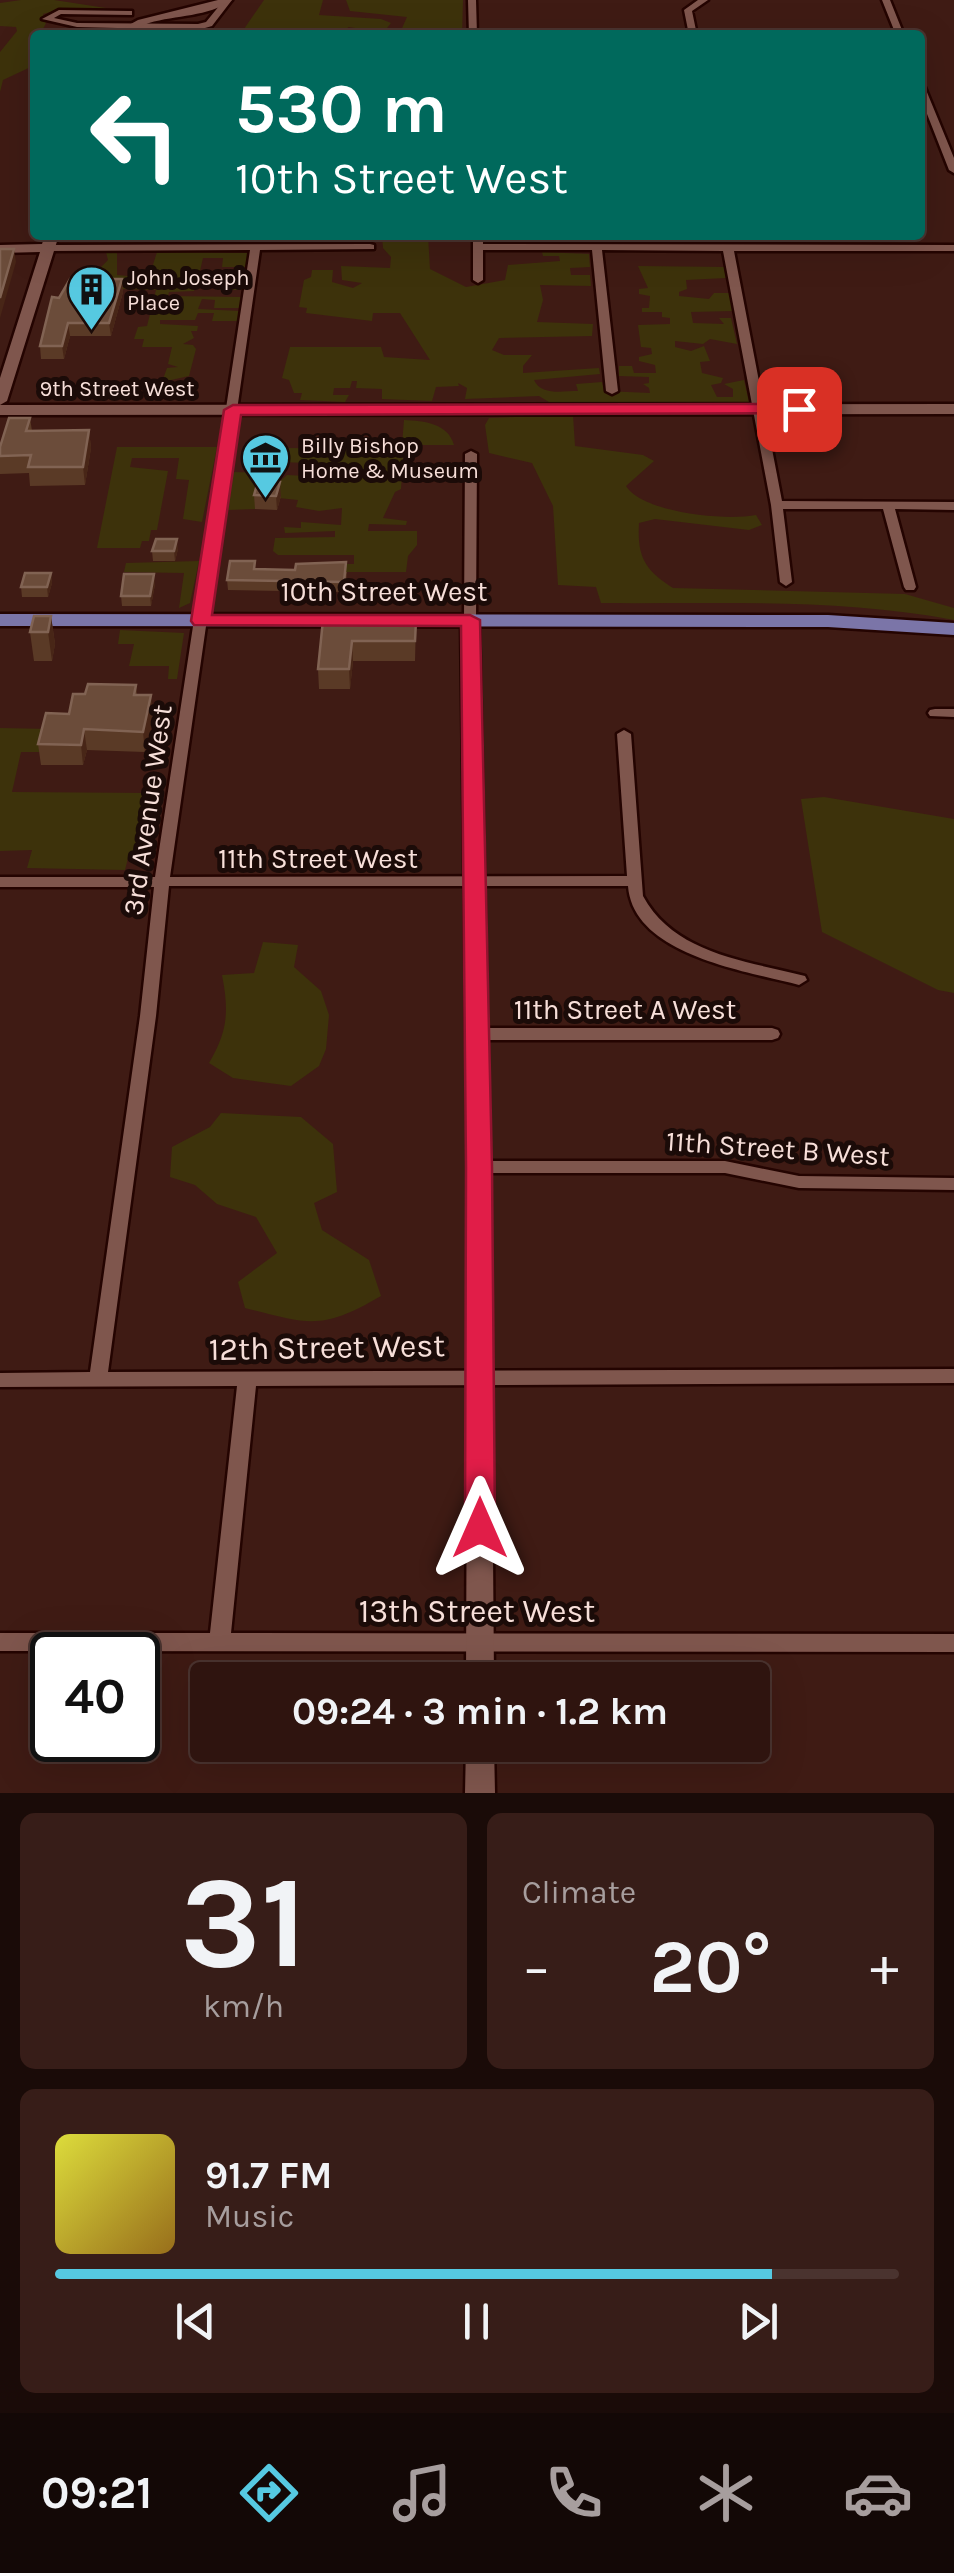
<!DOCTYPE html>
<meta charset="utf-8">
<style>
:root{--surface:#2f140f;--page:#371d18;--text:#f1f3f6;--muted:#a79e9e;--line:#4a332f;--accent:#56c9e1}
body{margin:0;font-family:Karla,sans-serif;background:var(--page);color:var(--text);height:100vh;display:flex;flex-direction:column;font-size:38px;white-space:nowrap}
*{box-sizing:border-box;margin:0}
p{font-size:32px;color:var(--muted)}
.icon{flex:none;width:55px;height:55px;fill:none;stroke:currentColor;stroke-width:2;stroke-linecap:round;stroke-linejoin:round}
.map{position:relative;height:1793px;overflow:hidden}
.side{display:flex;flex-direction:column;gap:20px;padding:20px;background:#1a0b08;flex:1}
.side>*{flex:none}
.banner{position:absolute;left:30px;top:30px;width:895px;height:210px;border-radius:10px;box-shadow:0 10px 40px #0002,0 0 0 2px var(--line);background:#00695c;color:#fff;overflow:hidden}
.speed{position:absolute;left:30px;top:1632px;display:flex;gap:20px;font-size:50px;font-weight:700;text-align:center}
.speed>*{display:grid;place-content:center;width:130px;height:130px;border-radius:50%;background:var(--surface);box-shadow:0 10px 40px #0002,0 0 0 2px var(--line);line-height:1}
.speed .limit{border:5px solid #111;border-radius:15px;background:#fff;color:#111}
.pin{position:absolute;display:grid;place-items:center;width:85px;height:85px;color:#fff;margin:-42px;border-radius:20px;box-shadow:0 5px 15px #0006}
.me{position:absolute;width:110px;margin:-55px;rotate:0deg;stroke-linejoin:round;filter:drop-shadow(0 0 8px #0008)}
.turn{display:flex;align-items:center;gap:35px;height:210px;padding:0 40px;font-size:45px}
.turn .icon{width:130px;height:130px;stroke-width:2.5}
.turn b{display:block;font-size:70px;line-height:85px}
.big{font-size:75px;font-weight:700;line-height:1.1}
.side .widget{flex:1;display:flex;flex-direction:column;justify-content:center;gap:15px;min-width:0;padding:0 35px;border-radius:15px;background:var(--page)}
.side .dial{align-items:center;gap:0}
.dial b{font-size:130px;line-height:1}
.song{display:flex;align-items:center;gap:30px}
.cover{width:120px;height:120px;border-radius:15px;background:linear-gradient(135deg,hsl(60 70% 55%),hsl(40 70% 35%))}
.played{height:10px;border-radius:5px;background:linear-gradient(90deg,var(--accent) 85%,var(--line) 85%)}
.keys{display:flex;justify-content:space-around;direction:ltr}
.heat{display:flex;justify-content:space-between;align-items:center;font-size:55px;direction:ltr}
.side .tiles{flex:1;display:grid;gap:20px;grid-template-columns:1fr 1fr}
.widget:last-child{grid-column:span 2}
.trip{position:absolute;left:190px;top:1662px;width:580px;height:100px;border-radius:10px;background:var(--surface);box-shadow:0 10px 40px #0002,0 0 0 2px var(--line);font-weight:700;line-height:100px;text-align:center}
.dock{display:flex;height:160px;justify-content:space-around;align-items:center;background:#130806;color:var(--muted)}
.dock .icon{width:70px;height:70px}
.dock .active{color:var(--accent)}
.dock b{font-size:45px;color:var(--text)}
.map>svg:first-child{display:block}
</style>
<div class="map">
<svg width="954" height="1793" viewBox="0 0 954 1793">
<rect width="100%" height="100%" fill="#3f1b14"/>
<path fill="#3d320b" d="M21,0H54L106,8L101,13L58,10L43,14L46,23L40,35H35V65L3,80L0,92V52L17,31L16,27L0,26V3Z
M264,0H323L319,15L381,19L391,23L384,32L348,27L347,35H215L227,28L244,29Z
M346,0H463L462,35H399L407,17L350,11Z
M382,235H428L430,269L466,287L505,280L508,265L560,261L559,256H543L542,252L589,254L590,267L570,268L571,275H590L591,286L540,285L543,300L537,322L593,324L592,336L499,338L492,350L504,355H532L523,366V373L599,368L600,374L534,380C541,396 563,391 578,391L576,384L602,382L604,391L650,393L649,388L643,384L649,383V377L619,376V366H632L634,373H656L655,365L639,361V357L652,354L651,348L641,347L638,325L670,324V318L662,317V312H642V308H649L650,296L639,294V289L648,288L638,266L724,267L726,278L686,280L687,289L679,292V296L709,299L714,293H729L733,311L691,312L693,323L724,324L719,318H731L737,344L710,339L703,344L675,341V347L691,351L704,346L710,361L700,362L702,373L723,378L721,383L711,385L717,397H733V389L724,384L744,380L749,402H549L539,396L465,399L467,388L458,383L459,386L436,387L432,401L382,399V389L356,388L357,381H352L350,388H334L333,395H349L345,402L300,400L302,393H294L289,380L282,378L290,347H381L384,357L430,360L400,313H373L372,321L306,313L307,308L299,307L304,280L311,277L312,270H333L332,282L353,288L362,283L342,280L341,266L390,268L391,257L383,248Z
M106,252H117V275L128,276L130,272L151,271L157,252L248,253V267H222L223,258H203L200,271H246L242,290H216L217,278H192L190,285H196L194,291L169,292L168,296L242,297L240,308H214L215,300L202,299L198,309L240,311L238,321H212L214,313H198L195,320H160V324L198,326L197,331H191L194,338L183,344L193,345L196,349L189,376L162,382L167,368L178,367L168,364L172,347H142L144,339H134L138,327L147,326L156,290L90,288L108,276L80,275L88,272V267H101L108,260Z
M573,415L575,446L643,455L654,461L626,486C643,513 726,521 756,515L762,525L749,530L655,519L639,523C637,557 645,570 673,588L905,594L954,608V620C838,598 718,604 601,603L596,587L558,585L553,506L532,463L489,453L485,425L489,418Z
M404,420C424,421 448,423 454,445H402Z
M117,447H217L202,522L183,519L189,480L176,479L179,458H132L130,467L168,471L157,530H151L149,541H142L140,548H97Z
M285,448L404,449L401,489L395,492L383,518L407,521L406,525L369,524L368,531H417V545L408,556L406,572H338V564H354V555H278L273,551L275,538L335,537V531L285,533L284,527L301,528V522L341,525L342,508L319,511L296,507L298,500L259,496L255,509L228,510L233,472L262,473V481L279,482L287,475L306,476V463L282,462Z
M199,561L190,603L179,608L184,573L124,572L126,563Z
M120,630L184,633L177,679H168L169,666H129L134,644H118Z
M0,728L50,729L45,752H21L12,792L150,793L153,779H148L149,775H162L144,859L128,858L125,870L27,868L32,850L0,851Z
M824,797L954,819V993L938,990L822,932L801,799Z
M263,942L298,945L294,967L321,991L329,1015L326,1049L319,1066L291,1086L233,1078L209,1063C228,1031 229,1011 222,975L254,973Z
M221,1113L301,1117L333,1144L337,1192L314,1203L322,1230L369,1260L381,1296C321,1331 310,1324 245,1308L238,1282L277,1253L256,1217L217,1204L195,1185L170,1177L172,1147L210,1127Z"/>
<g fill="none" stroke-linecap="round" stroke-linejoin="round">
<defs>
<path id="minor" d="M224,0H232L212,26L198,30L77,27L42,19L59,10L129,11H132V15L61,14L54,18L77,23L198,24L206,22Z
M468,0H476L477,35H469Z
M698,0H708L692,11L697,35H689L684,10Z
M882,0H890L904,35H896Z
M920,82L924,85L954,158V173L949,170L920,96Z
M473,235H483V244L954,245V251H734L782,501L954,502V510L895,509L916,587L914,590H906L904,587L883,509H783L792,582L786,586L780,582L771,505L723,251L602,250L618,391L612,394L606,391L592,250H483V280L478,283L473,280Z
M370,244L374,245V249L260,250L170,877L627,876L617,734L624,730L631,734L643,896C674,954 747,961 805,976L807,980L799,985C746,971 633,955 628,886H169L156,1016L108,1372L954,1369V1383L256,1386L231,1633L954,1634V1652L0,1651V1633H210L237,1386L0,1387V1373L90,1372L140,1016L154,887H0V877H155L250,250L47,251L42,248L47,245Z
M471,451L477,454L476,621L470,625L464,621L465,454Z
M935,709H954V717L930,716L928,713L930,710Z
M477,1028H772L778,1030L780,1034L778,1038L772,1040H477L471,1038L469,1034L471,1030Z
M479,1161H725L799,1176L954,1178V1190L799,1188L725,1173H479L473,1171L470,1167L473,1163Z"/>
<path id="tertiary" d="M218,0H232C208,17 176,15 149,23C135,28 126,35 111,35L138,20Z
M45,235H59L7,401L0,405V378L40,252L0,253V245L42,244Z
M954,404V414L0,415V405Z
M470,616L479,621L490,1167L494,1680H466L468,1167L461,621Z
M466,1745H494L495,1793H465Z"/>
<path id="primary" d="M0,614L828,615L954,623V635L828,627L0,626Z"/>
</defs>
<use href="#minor" stroke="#240401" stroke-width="5"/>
<use href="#tertiary" stroke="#240401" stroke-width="5"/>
<use href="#primary" stroke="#240401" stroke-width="5"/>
<use href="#minor" fill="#7f564d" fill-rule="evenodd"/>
<use href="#tertiary" fill="#7f564d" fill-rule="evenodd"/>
<use href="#primary" fill="#7b75a8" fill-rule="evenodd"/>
</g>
<path fill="#5a3a26" d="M122,279L123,292L111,336H70L64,359H41L40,346L59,298Z
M30,418L32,431L89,430L91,448L85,485L30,486L29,473L0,474V447Z
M254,495L281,496L277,510L255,509Z
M178,549L175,561H153L152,551Z
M256,569L347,572L345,592L228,590L227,580Z
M51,573L52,583L48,597H22L21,587Z
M155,584L151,606H122L121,596Z
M51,616L55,644L52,661H34L30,632Z
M323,620L416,621L415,661H353L350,689H319L318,669Z
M136,685L137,695L154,716L145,752L87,750L83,765H41L38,744L69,714L85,694Z"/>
<path fill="#482617" d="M14,249L16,262L0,318V298Z
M122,279L123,292L111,336L109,323Z
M68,323L70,336L64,359L62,346Z
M89,430L91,448L85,485L83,467Z
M280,482L281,496L277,510L276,496Z
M177,539L178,549L175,561L174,551Z
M51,573L52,583L48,597L47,587Z
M154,574L155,584L151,606L150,596Z
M51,616L55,644L52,661L48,632Z
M352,641L353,661L350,689L349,669Z
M151,695L154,716L145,752L143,732Z
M84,729L87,750L83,765L81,745Z"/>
<path fill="#6b4c3a" stroke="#816353" stroke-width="2.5" d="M0,249H14L0,298Z
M70,279H122L109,323H68L62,346H40L52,297L59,298Z
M9,418H30L26,431L89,430L83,467H28L31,455L0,456V447Z
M258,481L280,482L276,496L254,495Z
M156,539H177L174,551H152Z
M230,561H255L254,569L295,570L296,564L346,562L344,582L227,580Z
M25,573H51L47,587H21Z
M124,574H154L150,596H121Z
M34,616H51L48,632H30Z
M323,620L416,621L415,641H352L349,669H318Z
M88,684L136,685L134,695H151L143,732L84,729L81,745L38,744L46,713L69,714L73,694H85Z"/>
<path fill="#e11d48" stroke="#92132f" stroke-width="2.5" d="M799,404L807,409L805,413L241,415L212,615H470L480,620L492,1167L495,1528L491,1537L480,1540L469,1537L465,1528L466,1167L461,626L194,625L191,621L224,410L233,405Z"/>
<defs>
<symbol id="building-pin" viewBox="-11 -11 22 30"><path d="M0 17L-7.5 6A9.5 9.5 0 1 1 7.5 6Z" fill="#56c9e1" stroke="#1b0b08"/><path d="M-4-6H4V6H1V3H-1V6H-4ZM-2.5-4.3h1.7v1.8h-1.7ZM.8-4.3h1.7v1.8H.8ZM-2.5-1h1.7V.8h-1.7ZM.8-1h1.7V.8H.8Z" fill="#111"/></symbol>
<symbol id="museum-pin" viewBox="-11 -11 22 30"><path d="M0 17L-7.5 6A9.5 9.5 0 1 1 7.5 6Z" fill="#56c9e1" stroke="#1b0b08"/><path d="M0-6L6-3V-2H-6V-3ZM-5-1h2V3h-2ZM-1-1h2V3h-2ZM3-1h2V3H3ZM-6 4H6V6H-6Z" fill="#111"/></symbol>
</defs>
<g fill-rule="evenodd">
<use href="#building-pin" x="64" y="262" width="55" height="75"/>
<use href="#museum-pin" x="238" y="430" width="55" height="75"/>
</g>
<g text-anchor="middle" stroke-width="10" stroke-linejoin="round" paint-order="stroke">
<g font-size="22" fill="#f7dfd9" stroke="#1b0b08" text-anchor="start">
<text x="127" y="285">John Joseph<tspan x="127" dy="25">Place</tspan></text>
<text x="301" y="453">Billy Bishop<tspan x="301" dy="25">Home &amp; Museum</tspan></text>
</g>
<g font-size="22" fill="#f7dfd9" stroke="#1b0b08">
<text x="117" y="396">9th Street West</text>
</g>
<g font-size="28" fill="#f7dfd9" stroke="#1b0b08">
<text x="384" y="601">10th Street West</text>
<text transform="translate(147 810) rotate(-82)" y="10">3rd Avenue West</text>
<text x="318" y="868">11th Street West</text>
<text x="625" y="1019">11th Street A West</text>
<text transform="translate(778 1148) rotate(4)" y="10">11th Street B West</text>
</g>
<g font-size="32" fill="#f7dfd9" stroke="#1b0b08">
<text transform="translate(327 1347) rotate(-1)" y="11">12th Street West</text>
<text x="477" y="1622">13th Street West</text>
</g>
</g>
</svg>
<div class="speed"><div class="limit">40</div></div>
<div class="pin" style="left:799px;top:409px;background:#d93025"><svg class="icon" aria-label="arrive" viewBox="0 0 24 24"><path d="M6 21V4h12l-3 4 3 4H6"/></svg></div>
<svg class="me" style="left:480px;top:1528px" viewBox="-20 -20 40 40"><path d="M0-17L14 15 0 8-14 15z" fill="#e11d48" stroke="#fff" stroke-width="4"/></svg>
<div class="trip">09:24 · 3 min · 1.2 km</div>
<div class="banner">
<div class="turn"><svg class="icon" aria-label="left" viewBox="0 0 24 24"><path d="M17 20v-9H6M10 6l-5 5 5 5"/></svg><div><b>530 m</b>10th Street West</div></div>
</div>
</div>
<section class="side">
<div class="tiles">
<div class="widget dial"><b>31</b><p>km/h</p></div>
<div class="widget"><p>Climate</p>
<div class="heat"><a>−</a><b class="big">20°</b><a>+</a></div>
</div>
<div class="widget">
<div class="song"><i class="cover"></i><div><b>91.7 FM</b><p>Music</p></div></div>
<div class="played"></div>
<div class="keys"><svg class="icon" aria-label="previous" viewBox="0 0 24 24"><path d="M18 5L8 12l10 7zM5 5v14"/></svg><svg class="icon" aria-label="pause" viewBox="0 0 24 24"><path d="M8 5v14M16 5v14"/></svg><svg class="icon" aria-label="next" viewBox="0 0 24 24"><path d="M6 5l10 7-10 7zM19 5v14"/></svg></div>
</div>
</div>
</section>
<nav class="dock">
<b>09:21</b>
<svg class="icon active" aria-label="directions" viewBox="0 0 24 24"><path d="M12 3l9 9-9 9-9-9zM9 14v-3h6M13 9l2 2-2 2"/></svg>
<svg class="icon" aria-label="music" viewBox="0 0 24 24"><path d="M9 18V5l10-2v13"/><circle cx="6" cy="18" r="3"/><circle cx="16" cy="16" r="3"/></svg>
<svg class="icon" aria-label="phone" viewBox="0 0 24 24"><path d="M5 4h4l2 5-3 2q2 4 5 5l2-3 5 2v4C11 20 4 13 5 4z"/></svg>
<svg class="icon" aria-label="climate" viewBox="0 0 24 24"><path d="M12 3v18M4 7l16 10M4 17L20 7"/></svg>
<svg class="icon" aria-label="car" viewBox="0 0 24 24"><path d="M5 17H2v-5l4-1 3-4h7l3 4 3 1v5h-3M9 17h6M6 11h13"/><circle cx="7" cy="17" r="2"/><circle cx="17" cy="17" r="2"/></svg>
</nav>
